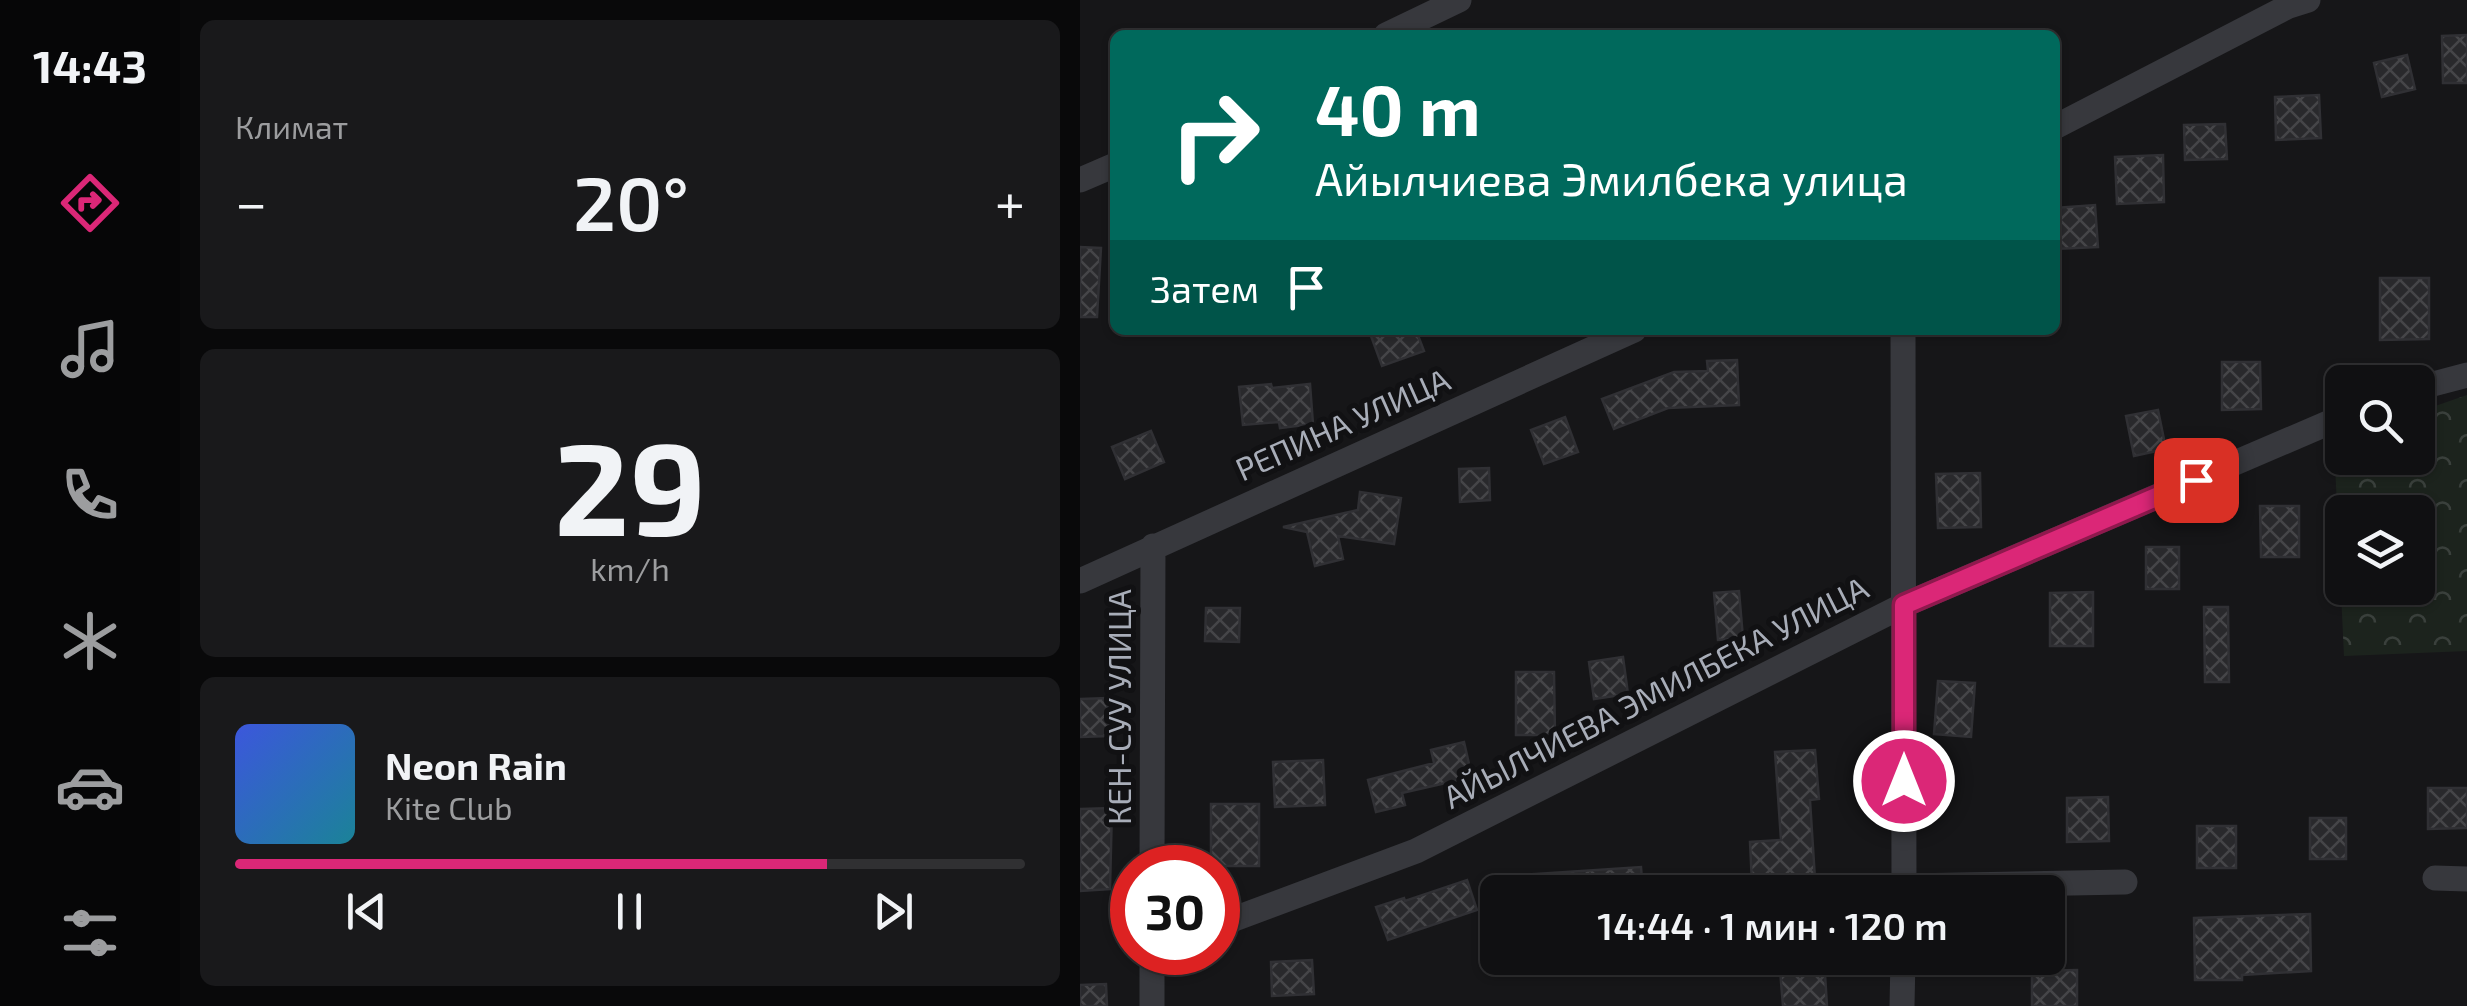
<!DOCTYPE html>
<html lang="ru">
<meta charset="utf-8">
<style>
:root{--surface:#101012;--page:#19191b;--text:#f1f3f6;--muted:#9c9d9f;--line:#303032;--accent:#db2777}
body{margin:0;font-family:"Exo 2",sans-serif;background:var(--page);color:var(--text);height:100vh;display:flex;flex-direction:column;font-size:38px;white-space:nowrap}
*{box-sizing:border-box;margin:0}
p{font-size:32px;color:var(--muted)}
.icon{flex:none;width:55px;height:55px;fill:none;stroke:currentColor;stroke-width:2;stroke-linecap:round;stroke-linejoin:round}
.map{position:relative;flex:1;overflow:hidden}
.sheet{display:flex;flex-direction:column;gap:20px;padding:20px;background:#09090a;width:900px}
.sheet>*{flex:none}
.top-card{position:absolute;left:30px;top:30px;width:950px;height:305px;border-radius:15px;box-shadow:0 2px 8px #0004,0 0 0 2px var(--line);background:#00695c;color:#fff;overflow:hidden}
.fabs{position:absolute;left:1245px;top:365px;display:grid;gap:20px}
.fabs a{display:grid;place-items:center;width:110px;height:110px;border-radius:15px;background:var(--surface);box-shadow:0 2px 8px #0004,0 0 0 2px var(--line);font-size:50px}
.speed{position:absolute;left:30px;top:845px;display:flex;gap:20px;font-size:50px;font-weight:700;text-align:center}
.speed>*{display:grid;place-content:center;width:130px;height:130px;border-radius:50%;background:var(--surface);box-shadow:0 2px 8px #0004,0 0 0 2px var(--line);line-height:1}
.speed .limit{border:15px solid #d22;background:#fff;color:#111}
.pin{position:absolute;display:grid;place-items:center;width:85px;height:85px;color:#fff;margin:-42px;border-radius:20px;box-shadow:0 5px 15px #0006}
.me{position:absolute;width:110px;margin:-55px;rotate:0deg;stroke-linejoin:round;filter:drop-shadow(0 0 8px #0008)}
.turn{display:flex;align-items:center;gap:35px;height:210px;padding:0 40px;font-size:45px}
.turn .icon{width:130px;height:130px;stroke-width:2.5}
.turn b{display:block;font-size:70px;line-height:85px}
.then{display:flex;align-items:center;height:95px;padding:0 40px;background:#0003;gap:20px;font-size:38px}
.big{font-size:75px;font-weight:600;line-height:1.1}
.sheet .widget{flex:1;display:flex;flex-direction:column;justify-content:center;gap:15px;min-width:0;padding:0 35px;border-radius:15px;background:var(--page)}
.sheet .dial{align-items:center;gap:0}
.dial b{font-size:130px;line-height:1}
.song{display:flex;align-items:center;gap:30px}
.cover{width:120px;height:120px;border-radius:15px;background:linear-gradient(135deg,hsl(230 70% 55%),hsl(190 70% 35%))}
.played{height:10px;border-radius:5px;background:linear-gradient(90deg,var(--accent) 75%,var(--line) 75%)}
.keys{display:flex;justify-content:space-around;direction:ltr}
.heat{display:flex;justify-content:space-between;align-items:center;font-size:55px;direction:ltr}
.trip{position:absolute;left:400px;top:875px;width:585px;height:100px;border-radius:15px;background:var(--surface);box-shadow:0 2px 8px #0004,0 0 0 2px var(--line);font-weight:600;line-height:100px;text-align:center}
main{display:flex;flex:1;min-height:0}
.tab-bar{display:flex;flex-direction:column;width:180px;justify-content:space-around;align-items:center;background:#060607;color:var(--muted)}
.tab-bar .icon{width:70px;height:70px}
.tab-bar .on{color:var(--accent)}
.tab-bar b{font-size:45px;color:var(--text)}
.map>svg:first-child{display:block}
</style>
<main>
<nav class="tab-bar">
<b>14:43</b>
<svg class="icon on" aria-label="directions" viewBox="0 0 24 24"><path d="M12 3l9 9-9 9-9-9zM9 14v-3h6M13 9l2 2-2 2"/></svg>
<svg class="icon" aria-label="music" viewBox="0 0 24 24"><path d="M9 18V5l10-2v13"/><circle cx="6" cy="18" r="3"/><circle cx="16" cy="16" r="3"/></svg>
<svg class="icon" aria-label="phone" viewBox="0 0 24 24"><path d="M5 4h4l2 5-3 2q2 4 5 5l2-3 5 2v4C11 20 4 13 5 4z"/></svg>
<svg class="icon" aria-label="climate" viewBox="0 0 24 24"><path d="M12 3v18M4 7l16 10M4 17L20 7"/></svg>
<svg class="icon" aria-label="car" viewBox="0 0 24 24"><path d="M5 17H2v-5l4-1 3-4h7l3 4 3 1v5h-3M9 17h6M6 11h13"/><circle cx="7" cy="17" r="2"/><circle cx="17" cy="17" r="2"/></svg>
<svg class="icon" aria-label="filters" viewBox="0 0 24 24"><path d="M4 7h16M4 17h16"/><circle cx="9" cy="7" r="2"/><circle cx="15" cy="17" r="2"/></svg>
</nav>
<section class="sheet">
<div class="widget"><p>Климат</p>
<div class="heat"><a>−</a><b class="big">20°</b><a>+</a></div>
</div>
<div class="widget dial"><b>29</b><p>km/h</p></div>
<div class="widget">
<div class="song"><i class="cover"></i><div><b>Neon Rain</b><p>Kite Club</p></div></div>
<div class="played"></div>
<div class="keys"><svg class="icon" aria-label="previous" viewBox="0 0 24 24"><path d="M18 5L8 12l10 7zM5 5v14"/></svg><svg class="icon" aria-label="pause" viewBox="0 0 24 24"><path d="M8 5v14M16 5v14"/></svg><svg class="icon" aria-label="next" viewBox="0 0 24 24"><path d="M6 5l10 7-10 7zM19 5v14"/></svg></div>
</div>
</section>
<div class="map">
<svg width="1387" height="1006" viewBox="0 0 1387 1006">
<defs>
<pattern id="park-crowns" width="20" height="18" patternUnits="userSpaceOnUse" patternTransform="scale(2.5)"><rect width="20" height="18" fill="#1c231d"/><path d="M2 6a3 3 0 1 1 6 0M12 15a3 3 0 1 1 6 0" fill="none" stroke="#3a403c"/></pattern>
<pattern id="building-cross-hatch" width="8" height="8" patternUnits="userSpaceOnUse" patternTransform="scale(2.5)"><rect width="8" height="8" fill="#29292c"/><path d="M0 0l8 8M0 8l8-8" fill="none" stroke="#454548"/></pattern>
</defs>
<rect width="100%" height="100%" fill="#161618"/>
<path fill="url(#park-crowns)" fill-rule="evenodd" d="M1387,395V651L1264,656L1254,442L1262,439V458H1338V412ZM1262,512H1338V588H1262Z"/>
<path fill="url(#building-cross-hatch)" stroke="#303034" stroke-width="2.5" d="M1387,35V83H1363L1362,36Z
M1327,55L1335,89L1302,97L1294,63Z
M1239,95L1241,138L1196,140L1195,97Z
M1145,124L1147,159L1105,160L1104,125Z
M1083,155L1084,202L1037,204L1035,157Z
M1015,205L1018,247L975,249V208Z
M0,247L21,248L17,317H0Z
M1300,278H1349V339L1300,340Z
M309,330H336L344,351L302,366L291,336Z
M657,360L659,405L588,408L534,429L522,399L594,372L628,371L627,361Z
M1142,362H1180L1181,409L1142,410Z
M191,384L192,388L230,384L233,424L200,428L199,422L163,425L159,387Z
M1078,410L1086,449L1054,456L1046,416Z
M485,417L498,452L464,464L451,430Z
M71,431L84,462L45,479L32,447Z
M409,468L410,500L380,502L379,469Z
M900,473L901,527L858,528L856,474Z
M280,492L321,498L314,544L258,536L263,559L235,566L227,532L203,527L278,510Z
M1180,506H1219V557H1181Z
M1066,547H1099V589H1066Z
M659,591L663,638L638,640L634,593Z
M1013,592V646H970V593Z
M1124,607H1148L1149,682H1125Z
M126,608H160L159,642L125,641Z
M543,657L548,694L514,699L509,662Z
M436,672H474L475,735H436Z
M858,681L895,683L891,737L854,734Z
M27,698L29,736L0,737V699Z
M384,742L392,777L322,793L325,805L296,812L288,780L354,763L351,750Z
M735,750L739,799L730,800L735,879L672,884L670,842L701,840L695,752Z
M243,760L245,805L195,807L193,762Z
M1348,788H1387V828L1348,829Z
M1028,797L1029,841L987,842V798Z
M131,804H179V866H131Z
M32,808L30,889L0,891V809Z
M1230,818H1266V859H1230Z
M1117,826H1156V868H1117Z
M561,867L563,892H425V876Z
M387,880L397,910L308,940L296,907L324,898L325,901Z
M1230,914L1231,971L1162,975V980H1115L1114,918Z
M699,958H739L740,974H745L747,1006H703Z
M232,960L234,994L192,996L191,962Z
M997,970V1006H952V971Z
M26,984L27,1006H0V985Z"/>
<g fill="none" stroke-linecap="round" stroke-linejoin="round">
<path stroke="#37383d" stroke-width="25" d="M306,35L379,0
M975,127L1209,6L1228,0
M0,180L35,165
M823,330L824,892
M1338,388L1387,375
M0,581L554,330
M72,868L73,546
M1355,878L1387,879
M824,886L1045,882
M138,925L336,851L824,605L1262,417
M72,952V1006
M822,1006L823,958"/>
</g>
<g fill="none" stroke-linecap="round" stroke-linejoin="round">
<defs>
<path id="route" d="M824,781V605L1116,480"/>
</defs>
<use href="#route" stroke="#8e194d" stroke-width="25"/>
<use href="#route" stroke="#db2777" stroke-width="18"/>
</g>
<g text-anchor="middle" stroke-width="10" stroke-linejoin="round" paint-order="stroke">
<g font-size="32" fill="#a8adb8" stroke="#111113">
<text transform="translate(263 425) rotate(-24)" y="11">РЕПИНА УЛИЦА</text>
<text transform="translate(576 693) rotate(-27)" y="11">АЙЫЛЧИЕВА ЭМИЛБЕКА УЛИЦА</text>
<text transform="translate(40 707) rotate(-90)" y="11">КЕН-СУУ УЛИЦА</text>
</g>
</g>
</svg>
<div class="fabs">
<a><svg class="icon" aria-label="search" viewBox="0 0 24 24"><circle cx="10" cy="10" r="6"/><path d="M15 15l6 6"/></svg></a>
<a><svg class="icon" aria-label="layers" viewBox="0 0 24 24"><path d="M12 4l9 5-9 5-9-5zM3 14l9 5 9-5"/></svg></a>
</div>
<div class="speed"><div class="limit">30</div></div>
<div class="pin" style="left:1116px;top:480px;background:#d93025"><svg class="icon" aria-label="arrive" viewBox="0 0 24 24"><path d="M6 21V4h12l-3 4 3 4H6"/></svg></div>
<svg class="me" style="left:824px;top:781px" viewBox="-20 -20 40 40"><circle r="17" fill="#db2777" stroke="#fff" stroke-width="3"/><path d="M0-11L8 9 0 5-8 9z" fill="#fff"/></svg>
<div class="trip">14:44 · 1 мин · 120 m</div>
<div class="top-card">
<div class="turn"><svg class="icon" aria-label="right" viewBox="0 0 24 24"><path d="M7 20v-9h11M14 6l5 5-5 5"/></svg><div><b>40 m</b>Айылчиева Эмилбека улица</div></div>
<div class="then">Затем<svg class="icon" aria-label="arrive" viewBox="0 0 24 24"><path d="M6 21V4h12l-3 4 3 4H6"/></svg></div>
</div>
</div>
</main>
